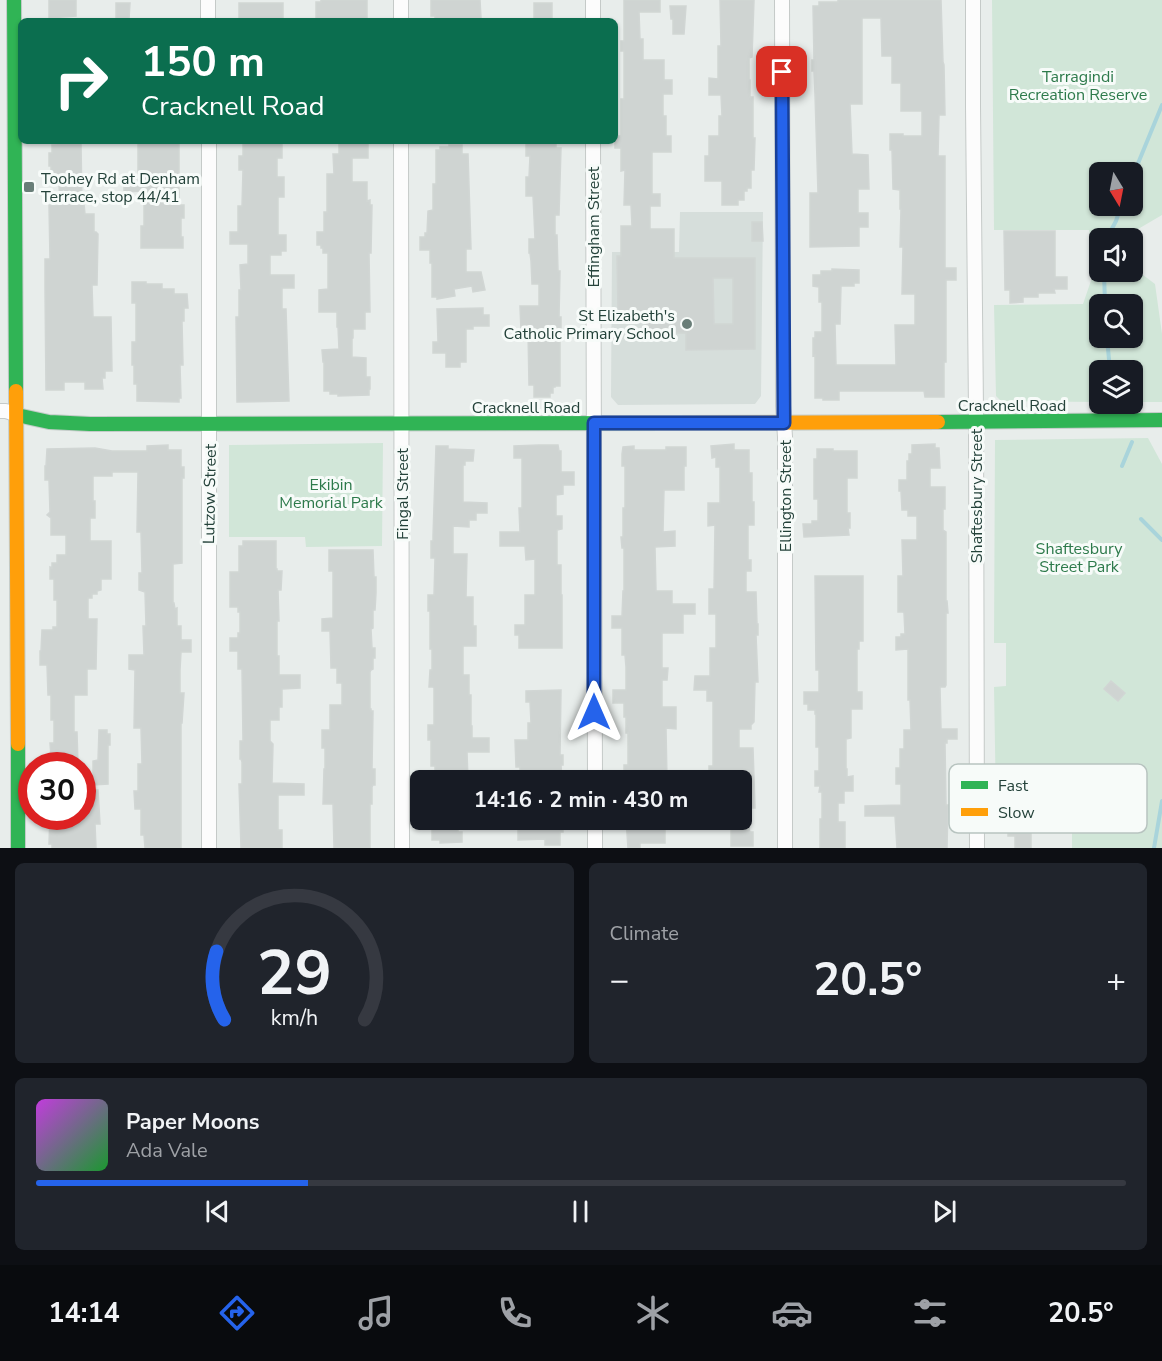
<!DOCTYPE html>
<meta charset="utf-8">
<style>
:root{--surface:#171b24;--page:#20242c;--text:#f1f3f6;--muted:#9ea1a6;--line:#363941;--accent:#2563eb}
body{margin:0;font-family:"Nunito Sans",sans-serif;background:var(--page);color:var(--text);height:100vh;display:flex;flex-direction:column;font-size:22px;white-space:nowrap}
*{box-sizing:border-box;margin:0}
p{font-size:20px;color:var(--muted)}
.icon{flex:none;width:33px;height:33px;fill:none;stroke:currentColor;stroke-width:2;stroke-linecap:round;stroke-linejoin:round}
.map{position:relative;height:848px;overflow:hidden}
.drawer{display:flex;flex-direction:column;gap:15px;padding:15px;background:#0d0f14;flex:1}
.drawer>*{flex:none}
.top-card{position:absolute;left:18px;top:18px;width:600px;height:126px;border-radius:9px;box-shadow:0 2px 4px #0004;background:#0b6e4f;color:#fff;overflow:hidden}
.needle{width:39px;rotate:170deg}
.buttons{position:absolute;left:1089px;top:162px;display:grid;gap:12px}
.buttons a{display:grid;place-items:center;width:54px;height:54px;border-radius:9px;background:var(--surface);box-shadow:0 2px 4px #0004;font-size:30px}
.speed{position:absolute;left:18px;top:752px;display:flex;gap:12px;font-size:30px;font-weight:700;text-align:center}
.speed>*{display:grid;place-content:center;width:78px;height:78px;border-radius:50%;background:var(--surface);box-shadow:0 2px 4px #0004;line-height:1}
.speed .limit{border:9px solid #d22;background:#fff;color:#111}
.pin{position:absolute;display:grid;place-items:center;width:51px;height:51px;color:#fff;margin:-26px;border-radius:12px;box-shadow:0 3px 9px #0006}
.me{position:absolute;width:66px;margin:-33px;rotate:0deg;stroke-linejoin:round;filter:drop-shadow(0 0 4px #0008)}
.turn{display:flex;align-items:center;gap:21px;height:126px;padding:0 24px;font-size:27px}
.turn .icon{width:78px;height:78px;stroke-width:2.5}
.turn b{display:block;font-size:42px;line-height:51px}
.big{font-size:45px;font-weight:700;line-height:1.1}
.drawer .tile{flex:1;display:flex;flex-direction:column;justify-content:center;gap:9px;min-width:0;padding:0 21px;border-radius:9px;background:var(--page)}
.drawer .dial{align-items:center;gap:0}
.dial svg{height:156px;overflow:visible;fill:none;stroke:var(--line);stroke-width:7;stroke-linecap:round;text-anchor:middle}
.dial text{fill:var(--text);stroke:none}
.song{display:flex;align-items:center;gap:18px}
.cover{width:72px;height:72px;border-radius:9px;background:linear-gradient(135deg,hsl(290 70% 55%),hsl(130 70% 35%))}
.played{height:6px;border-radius:3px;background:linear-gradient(90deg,var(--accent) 25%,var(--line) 25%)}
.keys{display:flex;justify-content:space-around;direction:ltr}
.heat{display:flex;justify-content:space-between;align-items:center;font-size:33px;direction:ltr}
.drawer .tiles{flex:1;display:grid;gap:15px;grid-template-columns:1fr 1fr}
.tile:last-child{grid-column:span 2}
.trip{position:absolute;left:410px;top:770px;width:342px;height:60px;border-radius:9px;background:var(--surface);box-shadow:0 2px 4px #0004;font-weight:700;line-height:60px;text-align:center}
.menu{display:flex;height:96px;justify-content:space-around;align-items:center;background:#090b0e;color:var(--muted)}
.menu .icon{width:42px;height:42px}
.menu .active{color:var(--accent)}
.menu b{font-size:27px;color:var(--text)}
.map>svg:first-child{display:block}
</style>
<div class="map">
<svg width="1162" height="848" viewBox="0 0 1162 848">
<rect width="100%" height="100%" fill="#e8edeb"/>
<path fill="#d6dedb" d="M680,212H763L761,396L755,404L618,405L611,397L612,252H679Z"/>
<path fill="#d1e6d8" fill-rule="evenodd" d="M992,0H1162V215L1133,232L1135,269L1155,284L1162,334V402H1133L1132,370H1100L1099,402L1001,401L996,396L994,305L1083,304L1095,269L1089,230H994ZM1132,172V206H1100V172ZM1100,238H1132V272H1100ZM1132,304V338H1100V304Z
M1148,438L1162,464V848H1072V804L996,805L994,687L1006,686V643H994L995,440Z
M383,443L382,546L306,547L305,537H229V445Z"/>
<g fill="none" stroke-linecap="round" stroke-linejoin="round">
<path stroke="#a9d4db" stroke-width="4" d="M1132,178L1162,105
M1107,238L1116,221L1121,206
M1104,272L1105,304
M1107,338L1110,370
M1124,404L1125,405
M1122,466L1132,442
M1141,519L1162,540
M1154,848L1162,801"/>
</g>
<path fill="#cfd4d2" stroke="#d1d6d4" stroke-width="1.5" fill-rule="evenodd" d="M49,0H76V16L49,18Z
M321,0H367V18H366V21H322V19H316V2H321Z
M431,0H480L481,18L435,19V16H431Z
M624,0H660V12H639L640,39H643V60H664V80H672V94H663V116H666V136H671V152H652V194H660V206H650V229H674V258H755V349L686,350V333H646L645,320H615V311H618L617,256H621V226H632L631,205H624L625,170L621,171V148H615V136H621V99H624V51H621V41H624ZM713,278H733V324H714Z
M720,0H754L752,57L749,58V80H750V97H753V138H755L754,170H751V188H747V191H744V200H738V205H722V181H705V156H709V136H719V116H722L721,95H709V78L718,79V46H721Z
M838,0H941L943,62L944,65L945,115H939L938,156H945V268H956V280H946V362H944V397H925L924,391H839V400H823V398H815V355L813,356V338H815V332H822V302H819V287L813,286V275H821V271H832V269L859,270V283H854V286H841L840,324H835L836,365H896L895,325H915V294H902L903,247H900L901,209H900V190L893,189L892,150H890V134H903V136H922V111H901V83H892V56H882L881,18H862V104H850L852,154L868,155L869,189H858V213H868V227H859V246L810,247V193H818L815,94L814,71H812V60H814L813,6H819V2H838Z
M116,3H130L129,19L116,18Z
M239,3H283V19H239Z
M534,3H552V21H534Z
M670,6H686L684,34H673V19H671Z
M154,141H179V205H184V218H181V237H183V248H141V226H144V191L124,192V179L138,178V142Z
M243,141H282V158H277V177H284V197H278V235H286V251H281V255H270V275H294V288H282V309H286L289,401L237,402L236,317H239V290H241L240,265L248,264V244H230V232H238V206H242L243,170H239V156H243Z
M526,141H556V148H561L559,215H555V235H557L558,271H560L559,317H561V335H560V386H555V387H553V393H550V397H534V385H529L528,331H521L520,306H539V284H532L531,261L530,253H529V239H535L534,217L533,196H526V177H529L530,156H526Z
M368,142V158H352V182H367V201L370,200V205H372L371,253H369L370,312H365V329H353V338L352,339V357L366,358V377H370V389H369V395L338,396V394H330V391H324V362H323L322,350L339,349L338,327H337V312H319V290L328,289V253H323V248H321V245H317V232H324V212H327V174H334L333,154H339V143Z
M81,144L82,204H84L85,214H94V232H96L98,234L97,285H92L93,317H111L112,371H105V378H102L103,389H85V382H64V390H46L45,288V259H50L49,205H60L59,184H51V166H49V153H52V145Z
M449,145H462V154H468L471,249H466V272H481L485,290L473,292L472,286L454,289L455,296L437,299V297H432V263H430V250H420V237H425V233H427L428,211L433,210V184H436V150H440V147H449Z
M752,222H762L763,241H752Z
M1004,231H1055V277H1067V289H1054L1055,293H1038V297H1023V302L1010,303V290H1005Z
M132,282H146V284H162V289H174V294H187L188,308H184V321H182L183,365H180L181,398H179V402L137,401V384H134V365H132V342H136V303H132Z
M483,308V315H489V326H473V329H466V362H460V367H446V353H433V342H438L437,309Z
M734,444V450H749V473H752V502H754V525H748V560H751V571H746V592H756L757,624H758V635H756L758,682H755L754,722L751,725V729H739V748H753L755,808H741V780H709V766H713V701H707V690H694L695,676H710V648H716V614H709V589H714L715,525L708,526V503H720V467H716V457L712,458L711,446Z
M935,444V448H939L940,468H930V487H945V509H943V530L946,532V601H947L948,613H946V685L945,687H940L941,729H957V739H947V743H945L946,805H948L947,848H897L895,816H865V806L901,805V784H896V768H900V749H904V730H911L910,700H908V649L896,650V637H901V634H905L904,613L903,612H898V576H903L902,540H917V516H908V510H902L901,491H899V480H907V461H909V454H912V445Z
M168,445V450H181V467H184V478H182V563L173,564V603H174L175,609L177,608V626H181V640H191V652H181L180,670V693H184L182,723H181V848H145L144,835H141V809H135L134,791H138V764H142L141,728H134L135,670L129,669V655H144L143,626H146L145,592L139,590V573H142L141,532H137L138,472H112V476H93V501H95V518H90V541H111V579H101V590L97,591V594H92V598H88V619H97L96,669H87V695H74V732H77L78,765H53V756H51L50,743H54V720H51V695H48L47,665H40V651H41L42,630H53V627H57V600H54V579H50V567L52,568V563H57V555H66V535H51V518L47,515L50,512L49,480H45V466H46L47,449L95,448L112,451H147V446Z
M539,445H558L559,451H561V472H574V485H563V494L556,495V516H562V529L557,530V565H561V595H562V648H519V635H515V625H525V595H535V559L526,560L525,546H500V532H520L519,508H522V458H514V446Z
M436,446H448V449L474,450L473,461H465V465H463V502L487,503V513H476V520H469V527L453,526V554H467L466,597H473V626H476V646H463V675H469V695H471V726H472V738H489V752H467L468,780L435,779V766H431V740H428V725H434V688L433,687H429L430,670H432V649H430V611H428V595H434L435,558H431V541H433V536Z
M634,446V450H666V447H686V466H684V490H664L663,532L675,531V546L655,547L656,591H672V604H695V614H683V633H662V668H668L667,680H662V707H676V729L666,728L667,780H629V777H624V765H628V733H626V717H624V703H613V690H626V667L625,655H622V628H612V616H622L623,591H624V548H622L621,537H623V508H625V466H622V454L623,447Z
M817,449H833V451H857V478H847V513H850V528H848L849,535L804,537L803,524H812V521H818V499H814V459H817Z
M243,541H276V569H277V571H282L281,590H278L279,621H277V656H279V675H300V688L282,689V707H279V720H270V741L273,744L272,783L304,784V795H278V830H282V848H241L239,784H242V762L241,759H240V741H243L242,669H238V651H230V638H238V633H240V612H238V607H230V572H239V546H243Z
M329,550H373L374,577H376V593L375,610H373V628L371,629L372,648H375V658H373V669L371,670L370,672V709H371V711H373L372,769H375V785H373L372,787V804H370V848H334L333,804H323L324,769H325V748H322V730H330V705H342V683H337V668H331L330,631H322V619L333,618V571H329Z
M815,576H863V641H859V649H857V692H862V709H851V738L846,739V769H847V777L853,776V791H844V803H838V822H845V848H820V819H822V792H819L820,786H815V771H819V747H816V714H815V710H808V704H804V692H819V670H816Z
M1111,681L1125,693L1118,701L1104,689Z
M561,690L560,755H563V765H561L562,780H547L546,778L520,777V767H516L515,740H528V723H531L530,702H526V691Z
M99,730H107V734H110V745H108V784L93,785V761L98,760Z
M82,790H98L100,824H95L96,848H52V844H49L50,816H82Z
M1012,809H1052V811H1053V822H1038V824H1031V848H1015V836H1008V823H1012Z
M518,819H561V820H563V832H560V845H545V839L518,840Z
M626,819H640L641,823H665V843H640V848H628Z
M736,819H749V829L750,832H753V846H731V822H736Z
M432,822H457V829H458V832H462V842L440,843V840H432Z"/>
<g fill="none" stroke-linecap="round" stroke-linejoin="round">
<defs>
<path id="street" d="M208,0V21
M401,0V21
M593,0V21
M782,0L783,406L785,437V848
M973,0V106L976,410L977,848
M209,141C210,377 208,612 209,848
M401,141L402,848
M593,141L595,780
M0,411H6L17,415
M595,819V848"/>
<path id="fast" d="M14,0L16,391
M17,415L49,422L90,424L672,423
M938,422L1162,420
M18,744V848"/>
<path id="slow" d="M16,391L18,744
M672,423L938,422"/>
</defs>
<use href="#street" stroke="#c5cac8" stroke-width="16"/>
<use href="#fast" stroke="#c3cbc8" stroke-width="16"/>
<use href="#slow" stroke="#c3cbc8" stroke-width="16"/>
<use href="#street" stroke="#fcfcfc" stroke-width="14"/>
<use href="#fast" stroke="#30b455" stroke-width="14"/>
<use href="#slow" stroke="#ff9f0a" stroke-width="14"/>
</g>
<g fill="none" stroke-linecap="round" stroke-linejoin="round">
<defs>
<path id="route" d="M594,712V423H784L782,72"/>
</defs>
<use href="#route" stroke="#184099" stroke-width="15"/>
<use href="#route" stroke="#2563eb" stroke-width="10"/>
</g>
<g fill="#697e78" stroke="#f7fbf9" stroke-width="2">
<rect x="23" y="181" width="12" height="12" rx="3"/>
<circle cx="687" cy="324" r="6"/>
</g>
<g text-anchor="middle" stroke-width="6" stroke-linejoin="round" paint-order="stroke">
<g font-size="16" fill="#2d7a4b" stroke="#f7fbf9">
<text x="1078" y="82">Tarragindi<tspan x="1078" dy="18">Recreation Reserve</tspan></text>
<text x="331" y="490">Ekibin<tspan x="331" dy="18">Memorial Park</tspan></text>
<text x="1079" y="554">Shaftesbury<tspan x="1079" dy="18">Street Park</tspan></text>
</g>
<g font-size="16" fill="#24423a" stroke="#f7fbf9" text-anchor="start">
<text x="41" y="184">Toohey Rd at Denham<tspan x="41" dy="18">Terrace, stop 44/41</tspan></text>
<text x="675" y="321" text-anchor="end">St Elizabeth's<tspan x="675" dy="18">Catholic Primary School</tspan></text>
</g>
<g font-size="16" fill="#24423a" stroke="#f7fbf9">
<text transform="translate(593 227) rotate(-90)" y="6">Effingham Street</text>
<text x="1012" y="411">Cracknell Road</text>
<text x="526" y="413">Cracknell Road</text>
<text transform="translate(209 494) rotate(-89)" y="6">Lutzow Street</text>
<text transform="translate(402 494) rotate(-90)" y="6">Fingal Street</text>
<text transform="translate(785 496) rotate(-90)" y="6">Ellington Street</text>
<text transform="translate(976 496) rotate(-90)" y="6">Shaftesbury Street</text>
</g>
</g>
<rect x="949" y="764" width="198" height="69" rx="9" fill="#f7fbf9" stroke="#b8c4c0" stroke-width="1.5"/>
<rect x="961" y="781" width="27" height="8" fill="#30b455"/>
<rect x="961" y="808" width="27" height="8" fill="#ff9f0a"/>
<g font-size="16" fill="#24423a">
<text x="998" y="791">Fast</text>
<text x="998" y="818">Slow</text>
</g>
</svg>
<div class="buttons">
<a><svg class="needle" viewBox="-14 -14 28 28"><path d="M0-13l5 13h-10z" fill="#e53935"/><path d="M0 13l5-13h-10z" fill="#9ea1a6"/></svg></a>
<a><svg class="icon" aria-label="sound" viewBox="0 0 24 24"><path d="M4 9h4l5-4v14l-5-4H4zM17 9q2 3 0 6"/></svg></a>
<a><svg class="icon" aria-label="search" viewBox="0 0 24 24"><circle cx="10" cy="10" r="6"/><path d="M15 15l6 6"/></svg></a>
<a><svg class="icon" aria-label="layers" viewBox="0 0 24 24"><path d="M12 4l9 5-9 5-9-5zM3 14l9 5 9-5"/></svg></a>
</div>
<div class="speed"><div class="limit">30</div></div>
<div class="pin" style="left:782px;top:72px;background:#d93025"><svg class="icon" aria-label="arrive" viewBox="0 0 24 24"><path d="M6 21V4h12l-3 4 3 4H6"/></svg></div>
<svg class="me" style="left:594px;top:712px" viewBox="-20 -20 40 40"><path d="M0-17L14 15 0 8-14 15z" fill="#2563eb" stroke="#fff" stroke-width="4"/></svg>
<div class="trip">14:16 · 2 min · 430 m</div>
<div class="top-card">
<div class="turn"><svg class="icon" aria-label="right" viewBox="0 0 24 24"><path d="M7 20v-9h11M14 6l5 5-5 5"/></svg><div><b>150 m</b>Cracknell Road</div></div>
</div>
</div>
<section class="drawer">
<div class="tiles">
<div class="tile dial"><svg viewBox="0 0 100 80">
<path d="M14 69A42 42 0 1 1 86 69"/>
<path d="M14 69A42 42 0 0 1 10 34" stroke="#2563eb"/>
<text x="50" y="56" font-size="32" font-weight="700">29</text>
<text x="50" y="72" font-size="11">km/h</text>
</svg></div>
<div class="tile"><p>Climate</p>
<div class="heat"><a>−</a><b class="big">20.5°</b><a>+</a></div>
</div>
<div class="tile">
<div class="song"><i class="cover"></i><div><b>Paper Moons</b><p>Ada Vale</p></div></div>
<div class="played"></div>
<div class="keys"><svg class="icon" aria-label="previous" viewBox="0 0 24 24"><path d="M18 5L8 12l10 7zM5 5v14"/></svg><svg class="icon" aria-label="pause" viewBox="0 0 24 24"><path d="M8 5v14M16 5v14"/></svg><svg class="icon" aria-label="next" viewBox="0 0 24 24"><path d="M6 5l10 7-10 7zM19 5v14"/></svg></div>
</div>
</div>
</section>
<nav class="menu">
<b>14:14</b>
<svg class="icon active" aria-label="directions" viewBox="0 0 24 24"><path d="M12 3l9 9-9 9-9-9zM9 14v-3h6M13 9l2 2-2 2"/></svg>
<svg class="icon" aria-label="music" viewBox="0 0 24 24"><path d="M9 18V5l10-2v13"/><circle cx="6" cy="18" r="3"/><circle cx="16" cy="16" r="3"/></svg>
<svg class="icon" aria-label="phone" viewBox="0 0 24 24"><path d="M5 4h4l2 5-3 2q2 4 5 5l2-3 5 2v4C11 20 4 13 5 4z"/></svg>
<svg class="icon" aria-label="climate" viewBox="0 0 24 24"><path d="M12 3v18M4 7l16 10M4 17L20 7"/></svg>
<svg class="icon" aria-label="car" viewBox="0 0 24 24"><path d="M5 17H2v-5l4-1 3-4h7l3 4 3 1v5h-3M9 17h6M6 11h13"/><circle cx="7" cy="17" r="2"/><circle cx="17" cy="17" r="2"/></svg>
<svg class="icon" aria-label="filters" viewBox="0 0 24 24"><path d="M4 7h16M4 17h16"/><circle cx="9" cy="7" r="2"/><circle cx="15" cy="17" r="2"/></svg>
<b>20.5°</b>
</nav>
